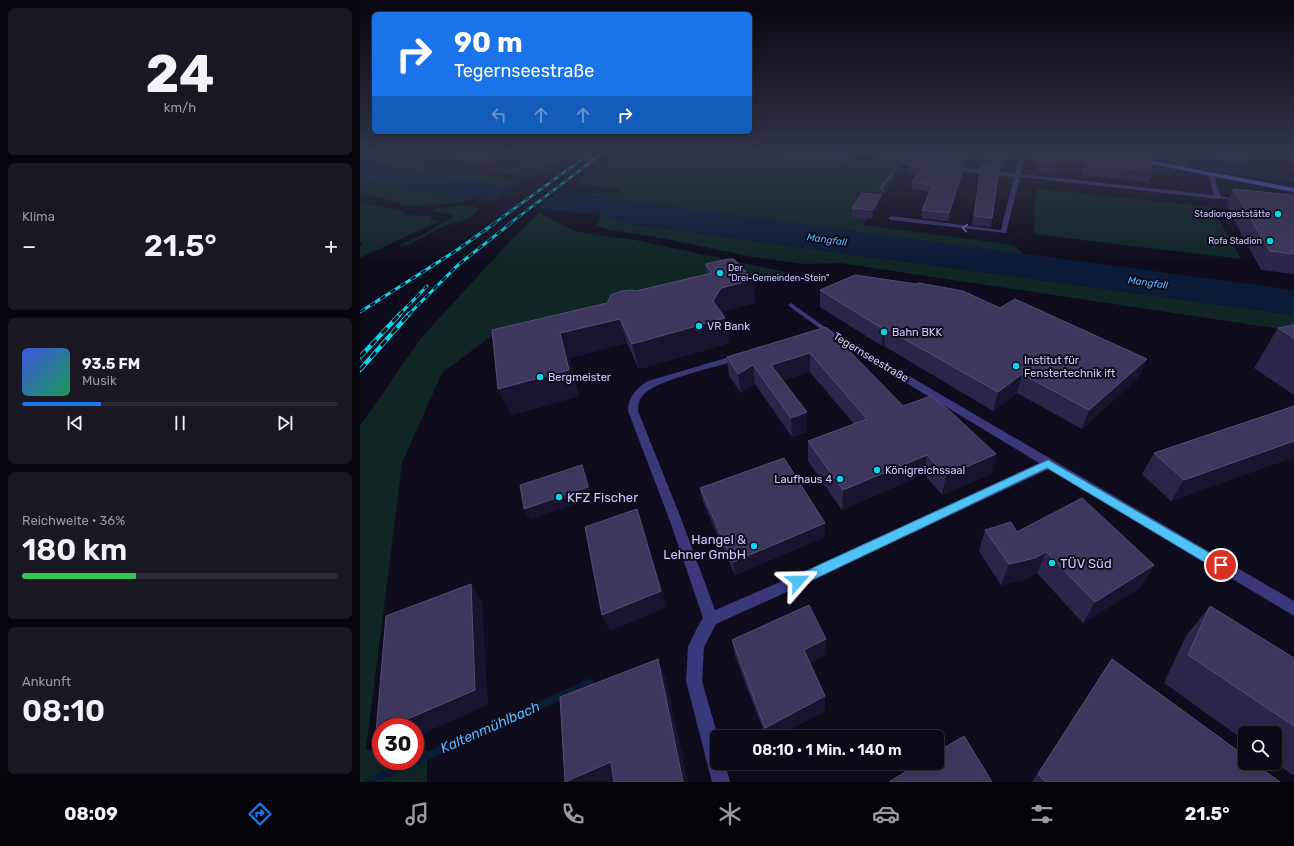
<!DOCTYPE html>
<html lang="de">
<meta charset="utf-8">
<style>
:root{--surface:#0a0915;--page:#181722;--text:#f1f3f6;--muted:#999aa0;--line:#2a2a34;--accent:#1a73e8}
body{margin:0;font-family:Rubik,sans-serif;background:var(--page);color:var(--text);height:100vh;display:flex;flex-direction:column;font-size:15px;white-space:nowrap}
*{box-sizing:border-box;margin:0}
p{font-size:13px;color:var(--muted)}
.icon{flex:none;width:22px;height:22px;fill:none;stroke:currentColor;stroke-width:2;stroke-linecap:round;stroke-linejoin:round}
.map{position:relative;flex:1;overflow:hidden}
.details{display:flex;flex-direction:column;gap:8px;padding:8px;background:#06050c;width:360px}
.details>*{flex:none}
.guide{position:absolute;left:12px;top:12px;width:380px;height:122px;border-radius:6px;box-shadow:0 4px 16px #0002,0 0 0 1px var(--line);background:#1a73e8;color:#fff;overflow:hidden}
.controls{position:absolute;left:878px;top:726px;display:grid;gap:8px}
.controls a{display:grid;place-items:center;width:44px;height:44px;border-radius:6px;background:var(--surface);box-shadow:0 4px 16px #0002,0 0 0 1px var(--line);font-size:20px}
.speed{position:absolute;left:12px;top:718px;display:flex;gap:8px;font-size:20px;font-weight:700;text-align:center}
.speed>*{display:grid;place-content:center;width:52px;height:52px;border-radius:50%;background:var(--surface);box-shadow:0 4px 16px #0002,0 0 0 1px var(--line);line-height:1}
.speed .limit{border:6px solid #d22;background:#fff;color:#111}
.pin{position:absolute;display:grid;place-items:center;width:34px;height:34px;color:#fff;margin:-17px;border:2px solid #fff;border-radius:50%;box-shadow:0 1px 4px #0007}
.me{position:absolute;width:44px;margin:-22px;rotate:65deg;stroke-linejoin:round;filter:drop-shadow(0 0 3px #0008)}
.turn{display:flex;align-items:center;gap:14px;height:84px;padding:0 16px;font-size:18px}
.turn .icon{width:52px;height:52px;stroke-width:2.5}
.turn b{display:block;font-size:28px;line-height:34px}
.lanes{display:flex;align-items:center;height:38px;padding:0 16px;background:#0003;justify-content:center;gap:20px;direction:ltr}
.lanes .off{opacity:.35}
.big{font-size:30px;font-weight:600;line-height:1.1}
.details .card{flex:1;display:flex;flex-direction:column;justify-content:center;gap:6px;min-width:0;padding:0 14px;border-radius:6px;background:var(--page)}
.details .dial{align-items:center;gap:0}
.dial b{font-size:52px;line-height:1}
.song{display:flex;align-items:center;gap:12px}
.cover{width:48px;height:48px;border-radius:6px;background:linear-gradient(135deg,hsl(230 70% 55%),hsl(150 70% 35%))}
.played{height:4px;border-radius:2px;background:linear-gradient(90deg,var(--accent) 25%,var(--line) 25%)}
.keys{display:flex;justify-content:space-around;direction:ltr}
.heat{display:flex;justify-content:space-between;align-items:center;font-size:22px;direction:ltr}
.charge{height:6px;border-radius:3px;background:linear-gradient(90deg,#34c759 36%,var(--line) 0)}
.trip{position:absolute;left:350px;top:730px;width:234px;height:40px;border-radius:6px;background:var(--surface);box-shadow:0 4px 16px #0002,0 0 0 1px var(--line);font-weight:600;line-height:40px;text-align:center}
.menu{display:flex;height:64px;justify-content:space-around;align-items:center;background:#040408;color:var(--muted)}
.menu .icon{width:28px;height:28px}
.menu .selected{color:var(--accent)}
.menu b{font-size:18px;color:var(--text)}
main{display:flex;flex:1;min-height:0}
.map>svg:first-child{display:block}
</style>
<main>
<section class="details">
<div class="card dial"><b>24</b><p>km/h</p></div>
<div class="card"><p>Klima</p>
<div class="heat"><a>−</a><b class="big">21.5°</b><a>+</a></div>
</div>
<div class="card">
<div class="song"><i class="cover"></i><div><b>93.5 FM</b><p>Musik</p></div></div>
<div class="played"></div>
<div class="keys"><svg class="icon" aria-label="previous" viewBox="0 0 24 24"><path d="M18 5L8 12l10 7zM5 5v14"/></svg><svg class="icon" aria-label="pause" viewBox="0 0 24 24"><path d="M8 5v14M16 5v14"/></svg><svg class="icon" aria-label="next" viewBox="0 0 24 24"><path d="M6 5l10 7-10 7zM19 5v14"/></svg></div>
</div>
<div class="card"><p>Reichweite · 36%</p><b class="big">180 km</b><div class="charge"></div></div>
<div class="card"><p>Ankunft</p><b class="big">08:10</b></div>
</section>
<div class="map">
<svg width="934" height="782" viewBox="0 0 934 782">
<rect width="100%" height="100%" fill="#0e0c1c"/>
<!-- green -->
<path fill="#0f2625" d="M0,152H33L52,160L160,182L148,187L37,169L10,162L1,158Z
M176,152H209L173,178L143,173Z
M260,152H435L543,164L503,225L654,245L664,255L219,194L229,193L264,194L259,189L217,184Z
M0,181L34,188L112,198L99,203L47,206L0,191Z
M676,189L852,207L881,259L674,234Z
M0,202C15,207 29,207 44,212V215L72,216L70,220L79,221L0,258V246L3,244L0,241Z
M92,206H112L119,209L115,214L102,221L84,226L49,245L41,246L40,245L66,233L94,216C86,211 79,214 72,210Z
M180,213L217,232L275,240L430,273L131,336L82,373L42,463L6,750H21V761H55V750H67V782H0V426L61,338L151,240Z
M241,216L271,224L934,315V331L480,263L444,264L393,257L307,239L250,230L236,226Z"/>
<!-- water -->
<path fill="#0a1b37" d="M0,158C23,168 49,171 74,175C122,184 170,189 219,194L934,290V315L271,224L241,216L71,193L0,181Z"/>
<!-- pier -->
<path fill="#0e0c1c" d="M157,186L201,190L177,209L132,203Z"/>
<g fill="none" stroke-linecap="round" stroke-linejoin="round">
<!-- stream -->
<path stroke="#0a1b37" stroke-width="8" d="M9,782L230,683"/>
<!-- canal -->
<path fill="#0a1b37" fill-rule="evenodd" d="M770,152H789L845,164L934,177V183L845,170L774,155Z"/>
<!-- lane -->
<path fill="#3a387a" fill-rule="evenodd" d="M492,152L542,158L546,152H549L523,188L525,191L523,192L519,188L540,160L477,152Z
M805,152H813L829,157L824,167L819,170L817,169L821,165L825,158Z
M857,196L877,199L879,200L877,201L858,198H857Z
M431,303L469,330L470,331L469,332H465L429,306L428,305Z"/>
<!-- street -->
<path fill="#3a387a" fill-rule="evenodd" d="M107,152H114L100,160L95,159Z
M660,152H665L661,174L854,195L848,175L851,173L854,175L861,197L858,199L660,177L646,233L531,220L528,218L531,216L641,230L654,177L590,170L587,168L590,166L655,173Z
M541,160L563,163L566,165L563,167L539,163V161Z
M467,328L934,601V616L689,469L442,585L356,624L344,647L342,681L358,737L357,763H365L370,782H352L326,681L328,647L338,626L343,618L310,521L268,411C268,397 276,388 288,381L380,354L385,357L383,359C362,365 297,380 284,394C279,399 278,404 278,411L322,521L355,610L432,577L679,463L467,335H460L459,333Z"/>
<!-- secondary -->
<path fill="#6563fa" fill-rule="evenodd" d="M777,158L934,188V192L775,161L774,160Z"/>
<defs>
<path id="rail-far2" d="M133,224L232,152
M149,224L244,152"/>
<path id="rail-far1" d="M0,312L97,250L135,223
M39,315L67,286
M48,315L98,265L151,223"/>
<path id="rail" d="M0,357L40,314
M0,370L49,314"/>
</defs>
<!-- rail-far2 casing -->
<use href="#rail-far2" stroke="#08d7ea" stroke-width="2.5"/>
<!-- rail-far1 casing -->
<use href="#rail-far1" stroke="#08d7ea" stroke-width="3"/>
<!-- rail casing -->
<use href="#rail" stroke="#08d7ea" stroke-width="4.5"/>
<!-- rail-far2 -->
<use href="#rail-far2" stroke="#0e0c1c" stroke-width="1.5" stroke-dasharray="5" stroke-linecap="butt"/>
<!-- rail-far1 -->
<use href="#rail-far1" stroke="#0e0c1c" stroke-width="2" stroke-dasharray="6" stroke-linecap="butt"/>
<!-- rail -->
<use href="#rail" stroke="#0e0c1c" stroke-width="3" stroke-dasharray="8" stroke-linecap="butt"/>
</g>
<!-- wall -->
<path fill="#2b254a" d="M103,152H152L131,164L106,160Z
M398,152H495V156L490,162Z
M509,152H544L541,156Z
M547,152H608L605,166H604L603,172L588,221L562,218V210L570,192L551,189L552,182L558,174L548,173L549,166L583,163L546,158Z
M623,152H648L644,168L639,167L632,218L631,227L612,225Z
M676,152H747V153L792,171L788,182L723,175L722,165L696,163L694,173L678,171L677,161L674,160Z
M838,152H885L887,155L882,165L857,160L853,155Z
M921,152H934V161H933L928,153Z
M873,189L934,195V274L901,270L866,205Z
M521,204L512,219L492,217V208Z
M345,264L393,280L395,303L364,311L363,314L369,343L279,369L267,343L209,358L219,396L151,415L138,389L247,303L276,291L347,274Z
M460,290L640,308L787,359L779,377L722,429L657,393L633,411L524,346H522L460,307Z
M933,321H934V395L894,368L918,328L930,326Z
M466,327L543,406L631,474L582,495L564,474L482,510L448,461V441L494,424L450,372L422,381L447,412V432L432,437L395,384L381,393L369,376L367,357Z
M934,406V457L811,501L782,474L794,453Z
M340,488L465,523V537L375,575L343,502Z
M625,530L794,565L781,587L723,623L677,573L666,579L641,585L619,551Z
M850,606L934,658V774L932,775L915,762V733H885V741L804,683L826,636Z
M372,640L466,654L450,663L465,711L416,737H406L375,656Z
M752,659L920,782H672L739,678Z"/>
<!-- shaded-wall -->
<path fill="#18142f" d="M128,152H152L131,164L127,153Z
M490,152H495V156L490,162Z
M607,152H608L605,166L606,155Z
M647,152H648L644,168L646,157Z
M604,165L603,172L588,221L589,213Z
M521,195V204L512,219L513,210Z
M393,280L395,303L364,311L360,320L365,318L369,343L279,369L272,344L353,301L361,288Z
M260,319L267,343L209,358L219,396L151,415L138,389L200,333Z
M525,328L524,346H522L523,329Z
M450,353V372L412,384L411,365Z
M787,359L779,377L722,429L729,410Z
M393,365L395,384L381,393L378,374Z
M662,374L657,393L633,411L638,392Z
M447,412V432L432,437L431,418Z
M934,441V457L811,501L824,480Z
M636,454L631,474L582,495L586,476Z
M567,455L564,474L482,510L483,490Z
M222,465L227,476L232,498L170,520L164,509Z
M277,509L283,526L307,607L250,631L242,615Z
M465,523V537L375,575L373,562Z
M686,552L677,573L666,579L641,585L649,564Z
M794,565L781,587L723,623L735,602Z
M111,584L122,601L128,705L55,737V727H29Z
M466,639V654L445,665L444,650Z
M298,659L306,679L328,782H323Z
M465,696V711L416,737H407L405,728Z
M21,730V736L16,733Z
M251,762L256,782H206Z"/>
<!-- building -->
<path fill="#3d375d" stroke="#544e76" d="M584,152H607L606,155Z
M623,152H647L646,157H640V159L623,157Z
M680,152H695L697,162L680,161Z
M702,152H747V153L788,157L792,171L726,164L725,155Z
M877,152H885L887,155Z
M552,160L604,165L589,213L562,210L573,185L552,182L562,167L549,166Z
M621,166L639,168L632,218L614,216Z
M873,189L934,195V254L910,251Z
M502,193L521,195L513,210L492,208Z
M369,259H374L393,280L361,288L353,301L365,318L272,344L260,319L200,333L209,370L138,389L132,330L247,303L251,295L261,291L272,290L276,291L352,273L345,264Z
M495,275L556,284L559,283L603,291L640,308L655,299L787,359L729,410L662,374L638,392L525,328L523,329L460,290Z
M934,325V338L918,328Z
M466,327L543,406L571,396L591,412L636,454L586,476L567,455L483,490L448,441L507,419L450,353L411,365L447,412L431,418L393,365L378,374L367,357Z
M934,406V441L824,480L794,453Z
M424,458L465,523L373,562L340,488Z
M222,465L228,487L164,509L160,485Z
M722,498L794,565L735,602L686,552L675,558L649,564L625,530L651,522L657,532Z
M277,509L301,591L242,615L225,527Z
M111,584L115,690L29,727H21V730L16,733L26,616Z
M449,605L466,639L444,650L465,696L405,728L372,640Z
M850,606L934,658V726L828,655Z
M298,659L323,782H254L251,762L205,782L200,697Z
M752,659L885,756V763H894L920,782H686L678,774Z
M604,736L632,782H529L560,763H577V752Z"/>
<!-- one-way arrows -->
<defs><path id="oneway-chevron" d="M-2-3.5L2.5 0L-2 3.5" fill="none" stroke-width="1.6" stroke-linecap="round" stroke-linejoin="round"/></defs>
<use stroke="#7d79b5" href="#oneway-chevron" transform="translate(605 228) rotate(-173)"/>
<!-- sky -->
<linearGradient id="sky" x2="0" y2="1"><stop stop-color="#08070f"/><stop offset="0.58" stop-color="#30344b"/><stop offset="1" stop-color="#30344b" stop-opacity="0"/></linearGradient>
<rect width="934" height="262" fill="url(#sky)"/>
<!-- route -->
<path fill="#4fc3f7" stroke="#337fa1" d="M688,460L865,562L867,565L865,569L861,571L856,569L687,468L442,585L438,587L433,585L431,581L433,577Z"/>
<!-- markers -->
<g fill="#08d7ea" stroke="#0e0c1c" stroke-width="1.5">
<circle cx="918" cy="214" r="4"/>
<circle cx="910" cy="241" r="4"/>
<circle cx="360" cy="273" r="4"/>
<circle cx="339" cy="326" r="4"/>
<circle cx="524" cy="332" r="4"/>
<circle cx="656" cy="366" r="4"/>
<circle cx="180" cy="377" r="4"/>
<circle cx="517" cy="470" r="4"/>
<circle cx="480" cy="479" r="4"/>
<circle cx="199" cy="497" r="4"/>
<circle cx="394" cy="546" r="4"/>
<circle cx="692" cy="563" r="4"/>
</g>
<g text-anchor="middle" stroke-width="4" stroke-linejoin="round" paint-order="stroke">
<!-- far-poi labels -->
<g font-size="9" fill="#cec9fd" stroke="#0e0c1c" text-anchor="end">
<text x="910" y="217">Stadiongaststätte</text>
<text x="902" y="244">Rofa Stadion</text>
<text x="368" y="271" text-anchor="start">Der<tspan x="368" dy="10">"Drei-Gemeinden-Stein"</tspan></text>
</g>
<!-- far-water labels -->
<g font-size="10" font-style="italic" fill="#5bb3f9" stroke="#0e0c1c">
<text transform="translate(467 239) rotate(8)" y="4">Mangfall</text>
<text transform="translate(788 282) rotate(8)" y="4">Mangfall</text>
</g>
<!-- poi labels -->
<g font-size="11" fill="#cec9fd" stroke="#0e0c1c" text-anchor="start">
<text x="347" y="330">VR Bank</text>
<text x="532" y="336">Bahn BKK</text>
<text x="664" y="364">Institut für<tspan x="664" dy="13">Fenstertechnik ift</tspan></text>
<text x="188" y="381">Bergmeister</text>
<text x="525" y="474">Königreichssaal</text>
<text x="472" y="483" text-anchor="end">Laufhaus 4</text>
</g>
<!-- street labels -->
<g font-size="11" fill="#cec9fd" stroke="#0e0c1c">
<text transform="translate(511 357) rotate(31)" y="4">Tegernseestraße</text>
</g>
<!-- near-poi labels -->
<g font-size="13" fill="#cec9fd" stroke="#0e0c1c" text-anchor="start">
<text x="207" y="502">KFZ Fischer</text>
<text x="386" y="544" text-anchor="end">Hangel &amp;<tspan x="386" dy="15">Lehner GmbH</tspan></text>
<text x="700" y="568">TÜV Süd</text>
</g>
<!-- near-water labels -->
<g font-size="14" font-style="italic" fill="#5bb3f9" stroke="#0e0c1c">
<text transform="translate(130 727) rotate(-24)" y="5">Kaltenmühlbach</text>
</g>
</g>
</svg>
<div class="controls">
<a><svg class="icon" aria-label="search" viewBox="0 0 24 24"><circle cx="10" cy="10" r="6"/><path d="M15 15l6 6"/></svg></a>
</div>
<div class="speed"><div class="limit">30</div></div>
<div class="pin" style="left:861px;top:565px;background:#d93025"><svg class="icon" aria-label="arrive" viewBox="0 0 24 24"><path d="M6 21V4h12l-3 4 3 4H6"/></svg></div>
<svg class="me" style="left:438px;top:581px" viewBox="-20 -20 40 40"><path d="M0-17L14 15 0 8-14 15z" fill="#4fc3f7" stroke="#fff" stroke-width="4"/></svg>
<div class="trip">08:10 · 1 Min. · 140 m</div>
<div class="guide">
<div class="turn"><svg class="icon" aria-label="right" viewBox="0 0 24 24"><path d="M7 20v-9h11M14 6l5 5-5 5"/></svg><div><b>90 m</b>Tegernseestraße</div></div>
<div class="lanes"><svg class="icon off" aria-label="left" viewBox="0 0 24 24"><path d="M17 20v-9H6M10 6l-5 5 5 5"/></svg><svg class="icon off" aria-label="ahead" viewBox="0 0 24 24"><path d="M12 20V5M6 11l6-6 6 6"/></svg><svg class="icon off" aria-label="ahead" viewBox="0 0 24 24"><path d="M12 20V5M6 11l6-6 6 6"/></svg><svg class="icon" aria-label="right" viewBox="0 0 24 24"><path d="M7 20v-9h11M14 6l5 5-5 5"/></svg></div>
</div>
</div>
</main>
<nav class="menu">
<b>08:09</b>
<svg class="icon selected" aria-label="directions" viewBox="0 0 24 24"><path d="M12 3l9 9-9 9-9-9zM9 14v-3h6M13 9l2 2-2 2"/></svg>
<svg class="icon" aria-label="music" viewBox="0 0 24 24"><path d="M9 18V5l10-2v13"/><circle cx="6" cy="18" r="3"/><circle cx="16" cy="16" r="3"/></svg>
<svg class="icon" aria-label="phone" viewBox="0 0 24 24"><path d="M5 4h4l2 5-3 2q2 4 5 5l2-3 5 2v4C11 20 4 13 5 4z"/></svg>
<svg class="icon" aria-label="climate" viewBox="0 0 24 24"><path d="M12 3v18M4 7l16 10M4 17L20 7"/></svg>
<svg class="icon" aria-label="car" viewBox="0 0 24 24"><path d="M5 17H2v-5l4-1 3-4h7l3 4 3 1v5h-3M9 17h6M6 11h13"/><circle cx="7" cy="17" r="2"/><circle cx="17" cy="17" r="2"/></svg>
<svg class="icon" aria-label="filters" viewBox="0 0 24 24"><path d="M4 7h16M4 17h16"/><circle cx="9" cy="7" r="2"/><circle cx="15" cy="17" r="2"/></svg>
<b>21.5°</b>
</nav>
